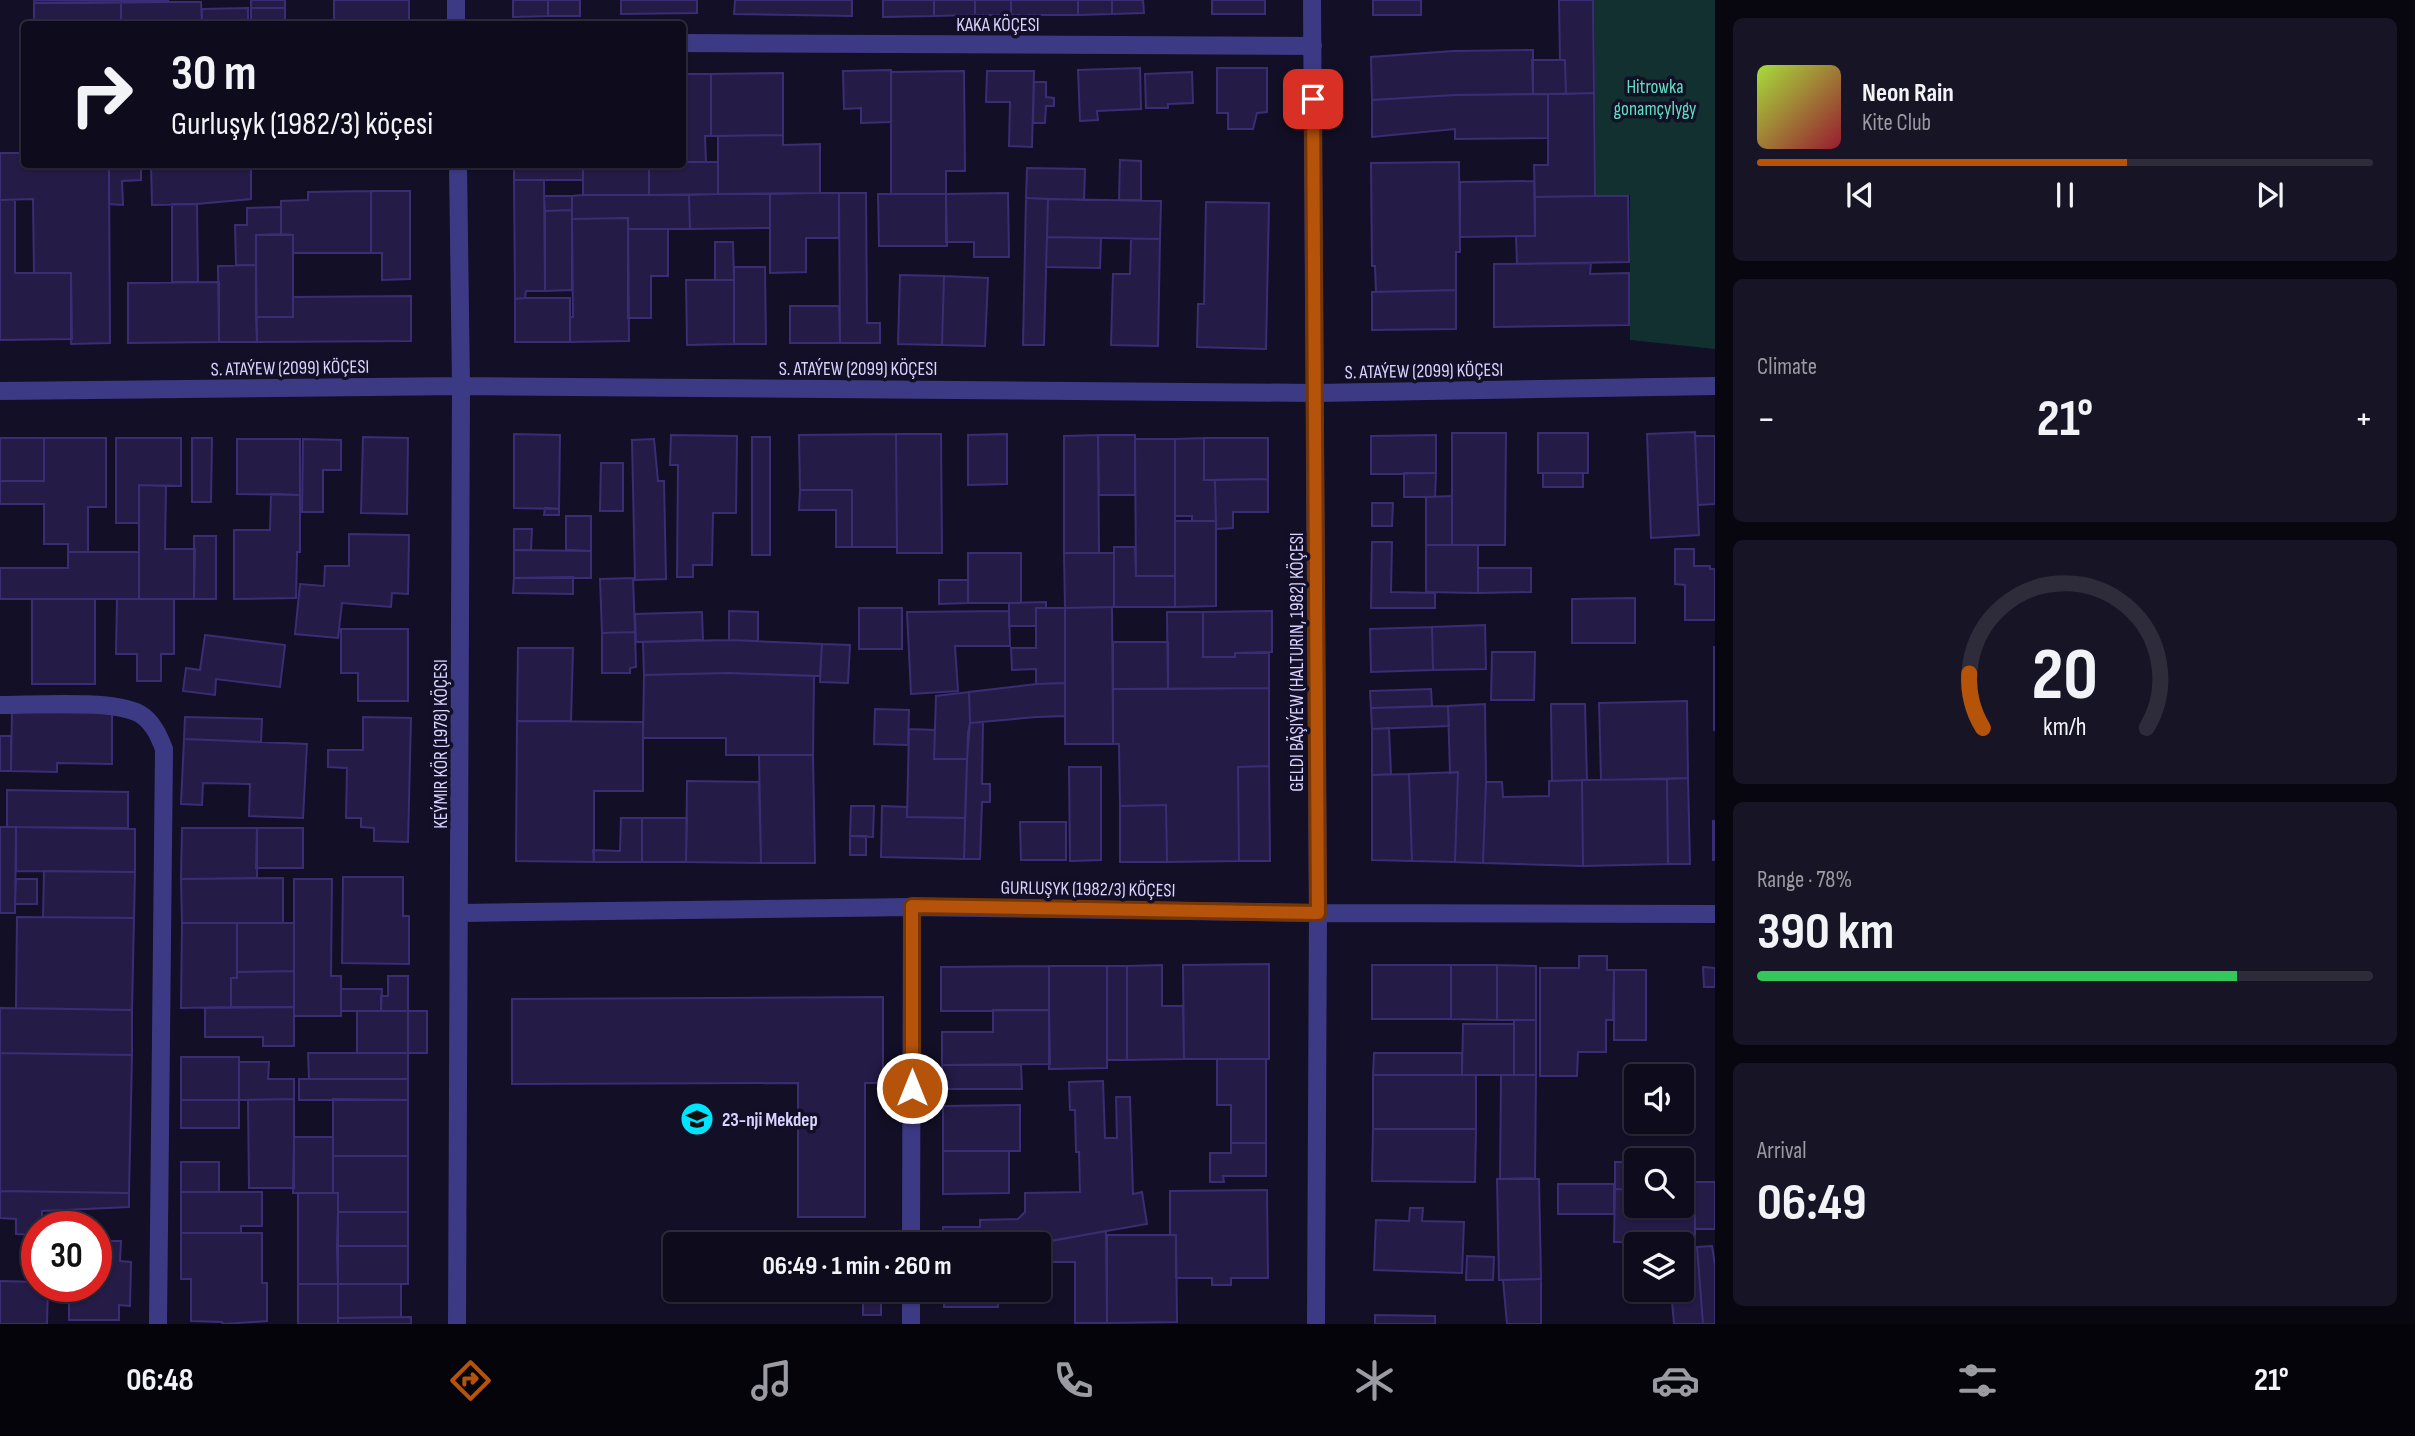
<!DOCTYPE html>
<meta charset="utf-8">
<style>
:root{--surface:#0e0b1c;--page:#171425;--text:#f1f3f6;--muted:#9b9ba3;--line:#2e2b3b;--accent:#b45309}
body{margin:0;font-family:"Sofia Sans Condensed",sans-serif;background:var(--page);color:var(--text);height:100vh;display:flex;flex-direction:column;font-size:26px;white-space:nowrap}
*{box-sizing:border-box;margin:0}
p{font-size:23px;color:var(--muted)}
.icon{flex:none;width:38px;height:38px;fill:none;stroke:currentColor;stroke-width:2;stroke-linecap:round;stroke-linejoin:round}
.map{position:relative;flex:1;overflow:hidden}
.side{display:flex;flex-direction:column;gap:18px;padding:18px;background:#08060f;width:700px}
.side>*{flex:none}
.hud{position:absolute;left:21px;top:21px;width:665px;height:147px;border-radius:7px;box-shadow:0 2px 5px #0004,0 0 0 2px var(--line);background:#0e0b1c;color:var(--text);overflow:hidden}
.tools{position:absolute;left:1624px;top:1064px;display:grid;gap:14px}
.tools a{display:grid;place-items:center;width:70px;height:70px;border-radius:7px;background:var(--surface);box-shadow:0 2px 5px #0004,0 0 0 2px var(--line);font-size:35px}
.speed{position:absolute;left:21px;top:1211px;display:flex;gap:14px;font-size:35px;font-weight:700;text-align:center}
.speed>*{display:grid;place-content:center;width:91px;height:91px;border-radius:50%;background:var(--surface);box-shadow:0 2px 5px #0004,0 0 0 2px var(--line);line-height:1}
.speed .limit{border:10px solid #d22;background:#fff;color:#111}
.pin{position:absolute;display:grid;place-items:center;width:60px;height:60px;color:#fff;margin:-30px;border-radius:14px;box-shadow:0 4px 10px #0006}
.me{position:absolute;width:77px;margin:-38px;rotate:0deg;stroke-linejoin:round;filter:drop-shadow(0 0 5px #0008)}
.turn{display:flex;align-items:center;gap:24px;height:147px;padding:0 35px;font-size:32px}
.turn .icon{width:91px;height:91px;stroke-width:2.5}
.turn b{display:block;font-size:49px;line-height:60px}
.big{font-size:52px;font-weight:700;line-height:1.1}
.side .card{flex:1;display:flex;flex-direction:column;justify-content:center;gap:10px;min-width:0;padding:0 24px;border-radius:10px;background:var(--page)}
.side .dial{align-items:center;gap:0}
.dial svg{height:182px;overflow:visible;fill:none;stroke:var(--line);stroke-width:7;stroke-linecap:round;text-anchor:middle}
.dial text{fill:var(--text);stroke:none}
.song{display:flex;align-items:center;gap:21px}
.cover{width:84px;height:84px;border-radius:10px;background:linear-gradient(135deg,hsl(80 70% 55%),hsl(350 70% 35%))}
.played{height:7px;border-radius:4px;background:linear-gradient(90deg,var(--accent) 60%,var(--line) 60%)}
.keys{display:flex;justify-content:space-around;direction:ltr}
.heat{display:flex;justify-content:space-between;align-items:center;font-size:38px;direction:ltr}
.charge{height:10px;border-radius:5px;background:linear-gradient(90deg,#34c759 78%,var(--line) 0)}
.trip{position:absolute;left:663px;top:1232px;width:388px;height:70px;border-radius:7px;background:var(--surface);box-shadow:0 2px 5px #0004,0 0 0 2px var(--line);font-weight:700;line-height:70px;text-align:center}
.menu{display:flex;height:112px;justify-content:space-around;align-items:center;background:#06040b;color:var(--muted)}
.menu .icon{width:49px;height:49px}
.menu .selected{color:var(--accent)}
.menu b{font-size:32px;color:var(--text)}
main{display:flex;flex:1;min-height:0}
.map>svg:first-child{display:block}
</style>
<main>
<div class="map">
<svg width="1715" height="1324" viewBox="0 0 1715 1324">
<rect width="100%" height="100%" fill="#130f26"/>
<!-- green -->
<path fill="#12302f" d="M1594,0H1715V349L1630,340V195H1596Z"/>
<!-- building -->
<path fill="#241b47" stroke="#3b2d73" stroke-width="2" d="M34,0H90V3H34Z
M90,0H168V2L90,3Z
M251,0H285V8H251Z
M334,0H409V24H334Z
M513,0H548V16L513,17Z
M548,0H580V16H548Z
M621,0H697V13L621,14Z
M735,0H852V16L734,14Z
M883,0H934V16L883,17Z
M934,0H975V15L934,16Z
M975,0H1011V15H975Z
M1011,0H1078V15H1011Z
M1078,0H1112V14L1078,15Z
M1112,0H1143L1144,13L1112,14Z
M1212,0H1265V14H1212Z
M1373,0H1421V15H1373Z
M1559,0H1593L1594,93L1566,94L1565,60H1560Z
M121,2H201L202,24H121Z
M121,2V24H34V3Z
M248,8V24H202V9Z
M251,8H285V24H251Z
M1533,50V94L1455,95L1372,100L1371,57L1453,51Z
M1532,60H1565L1566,94H1533Z
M1140,68L1141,109L1097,111L1098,120L1080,121L1078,70Z
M1217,68H1267V112L1257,113L1253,129H1228V113H1217Z
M891,70V122L861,123V108L844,109L843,71Z
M964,71L965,171H946V194H891V72Z
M987,71H1034L1032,147L1009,146L1010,102H986Z
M1192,72L1193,103L1168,104V108H1146L1145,74Z
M783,73V135L711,136V74Z
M682,74H711V136H705L706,162H682Z
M1034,82H1046V97L1054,98V106H1046L1045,123H1033Z
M1594,93L1595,196L1535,197L1534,165H1548V94Z
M1548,94V138L1455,139V129L1372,137V100L1455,95Z
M783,135V145L820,144V193L718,194V136Z
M0,153H24V164H109L110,343L71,344V273H34L33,199L0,200Z
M1120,160L1141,161V200H1119Z
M682,162H718V194L649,195V164H682Z
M1459,162L1460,252H1456V290L1376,292L1375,266H1372L1371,163Z
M109,164H141V180L122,181L123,205L109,204Z
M151,164H251V199L197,204L152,205Z
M514,164H583V180H514Z
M583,164H649V195H583Z
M1027,168L1085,169L1084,200L1026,198Z
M514,180H544L545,291H526L525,298L515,299Z
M1534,181L1535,236L1460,237V182Z
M371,191H410V279L382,280V253H371Z
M371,191V253H293V235L281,234V201L308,200V192Z
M820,193H839V238H806V272L770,273V194Z
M839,193H866L867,323H880V343H840Z
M1008,193L1009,257H974V242H946V194Z
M718,194H770V228L690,229L689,195Z
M878,194H946L947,246H879Z
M583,195H689L690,229H628V218L572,219V196Z
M544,196H572V210L545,211Z
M1595,196H1628L1629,262L1517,264L1516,236H1535V197Z
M1026,198L1048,199L1044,345H1023Z
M1048,199L1161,201L1160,239L1047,237Z
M0,200H15V273H71L72,339L0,340Z
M1206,202L1269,203L1266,349L1197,347L1198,304H1204Z
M172,204H197L198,282H172Z
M281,207V234L256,235V265H236L235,225H247V208Z
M572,210V290L545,291V211Z
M628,218L629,341L570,342V317H573L572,219Z
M628,229H668V276H651V318H628Z
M256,235H293V317H256Z
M1047,237L1101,238L1100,268L1046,267Z
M1131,239H1160L1158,346L1111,345L1113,274H1130Z
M715,242H733L734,280H715Z
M1591,263L1590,274L1629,273V325L1494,327V264Z
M256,265L257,342H219L218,266Z
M734,267H765L766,344H734Z
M900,275L944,276L942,345L898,344Z
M944,276L988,278L985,346L942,345Z
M686,280H734V344L687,345Z
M219,282V342L128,343V283Z
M1456,290V329L1372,330V292Z
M411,296V341L257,342L256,317H293V297Z
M525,298H570V342H515V299Z
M790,306H839L840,343H790Z
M1695,432L1699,535L1651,538L1647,434Z
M1452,433H1506L1505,545H1452Z
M1538,433H1588V473H1538Z
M514,434L560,435L559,509L514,508Z
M896,434H941L942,553H897Z
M896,434L897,547H852V490H800L799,435Z
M1007,434V484L968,485V435Z
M671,435L737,436L736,513H713L712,565H693V577H677L678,465H670Z
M1098,435H1135V495H1099Z
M1098,435L1099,553H1064V436Z
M1436,435V473L1371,474V436Z
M1695,436H1715V504L1698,505Z
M363,437L408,438L407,514L361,513Z
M752,437H770V555H752Z
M0,438H44V481H0Z
M44,438H106V507H88V552H68V544H44V504H0V481H44Z
M116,438H181V486L139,485V523H116Z
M192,438H212L211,502H192Z
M1204,438H1268V479L1204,480Z
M1204,438V480H1215L1216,521H1192V516H1175V439Z
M237,439H300V495L237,494Z
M303,439L341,440V470H323V512H302Z
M654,439L658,481H664L666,579L635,580L632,440Z
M1135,439H1175V576H1136Z
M601,463H623V511H600Z
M1404,473H1436L1435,497H1404Z
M1543,473H1583V487H1543Z
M1268,479V512H1233V528L1216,529L1215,480Z
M139,485L166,486L165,549H195L194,599H139Z
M800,490H852V547H836V510H799Z
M271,494L300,495V552H297L296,598L234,599V530H270Z
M1452,496V545H1426V497Z
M1372,503H1393L1392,526H1372Z
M545,508L559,509V515H544Z
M566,516H591V551L566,550Z
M1175,521H1216V606L1175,607Z
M514,529H532L531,550H514Z
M349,534L409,535L408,594L392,593L391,607L342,603L338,638L295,634L300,584L324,586L325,566H349Z
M194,536H216V599H194Z
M1372,542H1392L1391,592L1435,593V608H1371Z
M1426,545H1478V593L1426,592Z
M1114,547H1135L1136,576H1175V607H1114Z
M1675,549H1694V566H1710V569H1715V620H1685V585L1675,584Z
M514,550L591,551V578H514Z
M68,552H139V599H0V568H68Z
M968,553H1021V603H968Z
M1064,553H1114V607L1065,608Z
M1478,568H1531V592L1478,593Z
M573,577V594L513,593L514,578Z
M633,578L635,632L602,633L600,579Z
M939,580H968V603L939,604Z
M1635,598V643H1572V599Z
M32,599H95V684H32Z
M117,599H174V654H161V681H137V654H116Z
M1046,602V608H1036V626H1009V603Z
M1112,607L1113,744H1065V608Z
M859,608H902V649H859Z
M1036,608H1065V683L1036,684V669L1012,670L1011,648H1036Z
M729,611L758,612V641L729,640Z
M1009,611L1010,646H955L958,691L911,694L907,612Z
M1272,611V652L1235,653V657H1203V612Z
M702,612L703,640L636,642L635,614Z
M1167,612H1203V657H1235V653H1269V688L1168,689Z
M1485,625L1486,669L1433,670L1432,627Z
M1432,627L1433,670L1371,672L1370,629Z
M341,629H408V701H358V673H341Z
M635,632L636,667L630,668V673H602V633Z
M205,635L285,645L280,687L216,679L215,695L183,691L186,668L200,670Z
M729,640L822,644L820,676L729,673L644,675L643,642Z
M1113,642H1168V689H1113Z
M822,644L850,645L848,683L820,682Z
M1714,647H1715V730H1714Z
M518,648H573L571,721H517Z
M1492,652H1535L1534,700H1491Z
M729,673L814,676L813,755H726V738H643L644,675Z
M1065,683V716L1036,717L970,723L969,692L1036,684Z
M1269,688V766L1238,767L1239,861L1167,862L1166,805L1120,806L1119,744H1113V689Z
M1431,689L1432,706L1371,708L1370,691Z
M969,692L970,723L967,759H934L936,696Z
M1687,701L1688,778L1601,780L1599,703Z
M1485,704L1486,782L1483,863L1455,862L1458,772L1450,773L1448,706Z
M1551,704H1585L1587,780L1552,781Z
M1448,706L1449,726L1372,729L1371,708Z
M875,709L909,710L908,745L874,744Z
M12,712L112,713V764L57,763V772L11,771Z
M185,717L262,719L261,742L184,739Z
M363,717L411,718L408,842L374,841V828L361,827V818H346L347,768L328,767V750H363Z
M517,721L643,722V791H594V862L516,861Z
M983,722L982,784H990V802H982L980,859H964L968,733L970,723Z
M1389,728L1391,774L1372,775V729Z
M909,729L935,730L934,759H967L965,818L907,817Z
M0,736H11V771H0Z
M184,739L307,744L303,818L249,816L250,784L203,783L202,805L181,804Z
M759,755H813L815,863H761Z
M1269,766L1270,861H1239L1238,767Z
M1069,767H1101V860L1070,861Z
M1458,772L1455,862L1412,861L1409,774Z
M1409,774L1412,861L1372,860V775Z
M1688,778L1690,864H1668L1667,779Z
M1667,779L1668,864L1583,866L1582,780Z
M1582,780L1583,866L1483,863L1486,782H1502L1503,797L1549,796V781Z
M687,781L759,782L761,863L686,862Z
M7,790L128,792V828L7,827Z
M1166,805L1167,862H1120V806Z
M851,806H874L873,837L850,836Z
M882,806L907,807V817L965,818L964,859L881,857Z
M621,818H642V862H594L593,850L620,851Z
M642,818H687L686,862H642Z
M1713,821H1715V860H1713Z
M1020,822H1066V860H1021Z
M0,827H16L15,913H0Z
M16,827L135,829V872L16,871Z
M182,828H257V878L181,879Z
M257,828H303V868H256Z
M850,836H866V855H850Z
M44,871L135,872L134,918L43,917Z
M343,877H403V916H409V964L342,963Z
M283,878V923H182L181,879Z
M16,879H37V904H15Z
M294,879H332L331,976H341V1016H294Z
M17,917L134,918L132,1010L16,1008Z
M182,923H237V978H231V1007L181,1008Z
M237,923H294V971L237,972Z
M1579,956H1607V970H1614L1613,1020H1606V1052H1578L1577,1076H1540V968H1579Z
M1269,964V1059H1184L1183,965Z
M1162,965V1006H1183L1184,1059L1127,1060V966Z
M1372,965H1451V1019H1372Z
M1451,965H1497V1020L1451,1019Z
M1497,965L1536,966V1020H1497Z
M1049,966V1010L941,1011V967Z
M1049,966H1107V1068L1049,1069Z
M1107,966H1127V1060H1107Z
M1703,967L1715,968V987H1704Z
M1614,970H1646V1040H1614Z
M294,971V1007H231V978H237V972Z
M388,976H408V1011H381V996H388Z
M341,989H382L381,1011H341Z
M883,997V1083H865V1217H798V1083L512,1084V999Z
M294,1007V1046H263V1037H205V1008Z
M0,1008L132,1010V1055L0,1053Z
M993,1010H1049L1050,1064L942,1065V1032H993Z
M357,1011H408V1053H357Z
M408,1011H427V1053H408Z
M1514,1020H1536V1075H1514Z
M1463,1024H1514V1075H1462Z
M0,1053L132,1055L129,1193L0,1191Z
M308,1053H408V1079H309Z
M1374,1053H1462V1075H1373Z
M181,1057H239V1100H181Z
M1217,1059H1266V1143H1231V1105H1217Z
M239,1062H269L268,1079H294V1099L239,1100Z
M942,1065H1021L1022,1089H942Z
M1373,1075H1476V1129H1373Z
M1501,1075H1536L1535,1178L1500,1179Z
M299,1079H408V1100H299Z
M1103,1081L1105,1138H1117L1116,1097H1130L1133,1194L1142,1192L1147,1224L1038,1243L944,1244L943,1227H980V1220L1018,1219L1025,1212V1193L1080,1192L1079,1152H1076L1075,1110H1070L1069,1082Z
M294,1099V1188H249L248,1100Z
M333,1099L408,1100V1156H333Z
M181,1100H239V1128H181Z
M1020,1105V1151H943V1106Z
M1373,1129H1476L1475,1182L1372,1181Z
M294,1137H333V1193H293Z
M1231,1143H1266V1176H1223L1224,1182H1210V1153H1231Z
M943,1151H1009V1193L943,1194Z
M333,1156H408V1212H338V1193H333Z
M181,1162H219V1192H181Z
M1615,1162H1636V1190L1615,1189Z
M1682,1162H1695V1190H1682Z
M1497,1179H1539L1541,1279L1499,1280Z
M1695,1182H1715V1229H1695Z
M1558,1184H1614V1214H1558Z
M1615,1189L1636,1190V1206H1682V1190H1695V1242H1614Z
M1267,1190L1268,1278H1231V1285H1212V1278H1176V1235H1170V1191Z
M0,1191L129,1193V1207L42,1211V1227H37V1235L16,1234V1219L0,1218Z
M181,1192H262V1226H241V1233H181Z
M298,1193H338V1284H298Z
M1410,1208H1423L1422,1221L1464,1222L1462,1273L1374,1270L1376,1220L1409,1221Z
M338,1212H408V1246H337Z
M1106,1231L1107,1323H1075V1262H1046V1242Z
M181,1233H262V1283H267V1321L223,1324L222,1322L191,1321V1279H181Z
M1107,1235H1176L1177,1322L1107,1323Z
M96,1241H121L120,1261L131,1262L130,1306L119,1305V1320H69V1286H96Z
M337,1246H408V1284H338Z
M1712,1246L1715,1265V1324H1703L1697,1247Z
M1697,1247L1703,1324H1674L1671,1290H1682V1248Z
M1467,1256L1494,1257L1493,1280H1466Z
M1541,1279V1324H1507L1503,1280Z
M0,1281L37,1282V1286H48L47,1324H0Z
M298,1284H338V1324H298Z
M338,1284H401V1317L338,1318Z
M944,1290H998V1307H944Z
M863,1297H881V1315H863Z
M1375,1315L1435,1316V1324H1375Z
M411,1317V1324H338V1318Z"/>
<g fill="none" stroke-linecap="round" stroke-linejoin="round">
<!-- minor -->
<path stroke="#3d3a85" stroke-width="18" d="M456,0V24
M1312,0L1318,913L1316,1324
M682,43L1313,46
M0,391L461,386L1316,393L1715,386
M0,705C35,705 112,699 140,714C153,722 159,736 164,749L158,1324
M460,913L912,907L1318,913L1715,914
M911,1244L912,907
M457,1324L461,386L458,164
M911,1324V1290"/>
</g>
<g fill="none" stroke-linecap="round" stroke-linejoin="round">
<defs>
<path id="route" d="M912,1088V906L1318,913L1313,99"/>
</defs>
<!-- route casing -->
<use href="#route" stroke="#753606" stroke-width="18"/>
<!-- route -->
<use href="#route" stroke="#b45309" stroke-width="12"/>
</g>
<!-- icons -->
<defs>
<symbol id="school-disc" viewBox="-11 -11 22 22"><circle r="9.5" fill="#00e5ff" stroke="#130f26"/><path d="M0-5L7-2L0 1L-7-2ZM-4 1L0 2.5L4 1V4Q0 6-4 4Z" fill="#111"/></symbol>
</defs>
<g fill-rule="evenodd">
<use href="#school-disc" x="678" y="1100" width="38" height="38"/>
</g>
<g text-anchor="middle" stroke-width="7" stroke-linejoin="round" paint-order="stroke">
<!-- street labels -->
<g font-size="19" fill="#d9d4ff" stroke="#130f26">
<text x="998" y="31">KAKA KÖÇESI</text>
<text transform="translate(290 367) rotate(-1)" y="7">S. ATAÝEW (2099) KÖÇESI</text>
<text x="858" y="375">S. ATAÝEW (2099) KÖÇESI</text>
<text transform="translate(1424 370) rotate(-1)" y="7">S. ATAÝEW (2099) KÖÇESI</text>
<text transform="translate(1296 662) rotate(-90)" y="7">GELDI BÄŞIÝEW (HALTURIN, 1982) KÖÇESI</text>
<text transform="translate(440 744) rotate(-90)" y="7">KEÝMIR KÖR (1978) KÖÇESI</text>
<text transform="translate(1088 888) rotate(1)" y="7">GURLUŞYK (1982/3) KÖÇESI</text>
</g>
<!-- park labels -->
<g font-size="19" fill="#5fe0c0" stroke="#130f26">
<text x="1655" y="93">Hitrowka<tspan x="1655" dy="22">gonamçylygy</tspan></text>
</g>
<!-- poi labels -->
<g font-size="19" font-weight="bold" fill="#d9d4ff" stroke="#130f26" text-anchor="start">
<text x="722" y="1126">23-nji Mekdep</text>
</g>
</g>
</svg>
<div class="tools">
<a><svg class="icon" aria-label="sound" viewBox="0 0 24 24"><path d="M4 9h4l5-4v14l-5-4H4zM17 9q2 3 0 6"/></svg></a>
<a><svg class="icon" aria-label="search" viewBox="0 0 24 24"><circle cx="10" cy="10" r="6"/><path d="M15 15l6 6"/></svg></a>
<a><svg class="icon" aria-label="layers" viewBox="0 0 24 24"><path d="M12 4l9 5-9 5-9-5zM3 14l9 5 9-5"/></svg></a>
</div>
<div class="speed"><div class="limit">30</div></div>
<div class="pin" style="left:1313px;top:99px;background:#d93025"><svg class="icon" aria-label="arrive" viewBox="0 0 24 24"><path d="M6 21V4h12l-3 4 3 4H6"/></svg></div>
<svg class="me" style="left:912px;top:1088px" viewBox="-20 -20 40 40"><circle r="17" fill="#b45309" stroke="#fff" stroke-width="3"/><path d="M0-11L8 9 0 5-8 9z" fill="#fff"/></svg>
<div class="trip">06:49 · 1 min · 260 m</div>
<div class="hud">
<div class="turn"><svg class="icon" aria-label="right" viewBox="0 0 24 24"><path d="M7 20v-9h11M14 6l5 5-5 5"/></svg><div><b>30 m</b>Gurluşyk (1982/3) köçesi</div></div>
</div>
</div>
<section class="side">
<div class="card">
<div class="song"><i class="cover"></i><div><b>Neon Rain</b><p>Kite Club</p></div></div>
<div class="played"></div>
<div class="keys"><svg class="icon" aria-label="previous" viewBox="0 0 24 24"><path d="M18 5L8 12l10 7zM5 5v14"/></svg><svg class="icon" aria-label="pause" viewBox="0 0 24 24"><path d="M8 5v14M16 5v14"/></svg><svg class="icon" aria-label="next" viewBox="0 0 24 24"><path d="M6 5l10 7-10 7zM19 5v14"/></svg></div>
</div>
<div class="card"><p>Climate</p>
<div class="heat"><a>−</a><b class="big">21°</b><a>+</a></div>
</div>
<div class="card dial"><svg viewBox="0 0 100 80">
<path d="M14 69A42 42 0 1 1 86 69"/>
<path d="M14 69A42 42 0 0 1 8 45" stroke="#b45309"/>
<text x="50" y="56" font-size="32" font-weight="700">20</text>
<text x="50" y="72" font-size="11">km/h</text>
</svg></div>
<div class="card"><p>Range · 78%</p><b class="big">390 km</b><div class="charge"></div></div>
<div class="card"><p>Arrival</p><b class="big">06:49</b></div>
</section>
</main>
<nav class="menu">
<b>06:48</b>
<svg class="icon selected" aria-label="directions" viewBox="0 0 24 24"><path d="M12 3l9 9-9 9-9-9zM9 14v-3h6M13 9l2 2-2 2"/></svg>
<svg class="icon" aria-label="music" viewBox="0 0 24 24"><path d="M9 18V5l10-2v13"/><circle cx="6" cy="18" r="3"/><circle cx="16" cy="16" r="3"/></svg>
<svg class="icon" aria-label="phone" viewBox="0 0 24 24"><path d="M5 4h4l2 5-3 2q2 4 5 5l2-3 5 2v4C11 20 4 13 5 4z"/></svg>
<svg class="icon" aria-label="climate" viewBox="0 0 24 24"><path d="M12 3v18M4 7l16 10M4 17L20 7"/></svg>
<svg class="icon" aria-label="car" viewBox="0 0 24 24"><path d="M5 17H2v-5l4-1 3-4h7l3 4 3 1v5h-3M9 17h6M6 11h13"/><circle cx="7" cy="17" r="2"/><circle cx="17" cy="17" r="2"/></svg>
<svg class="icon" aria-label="filters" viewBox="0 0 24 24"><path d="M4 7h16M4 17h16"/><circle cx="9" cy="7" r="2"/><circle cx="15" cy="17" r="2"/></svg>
<b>21°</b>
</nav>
